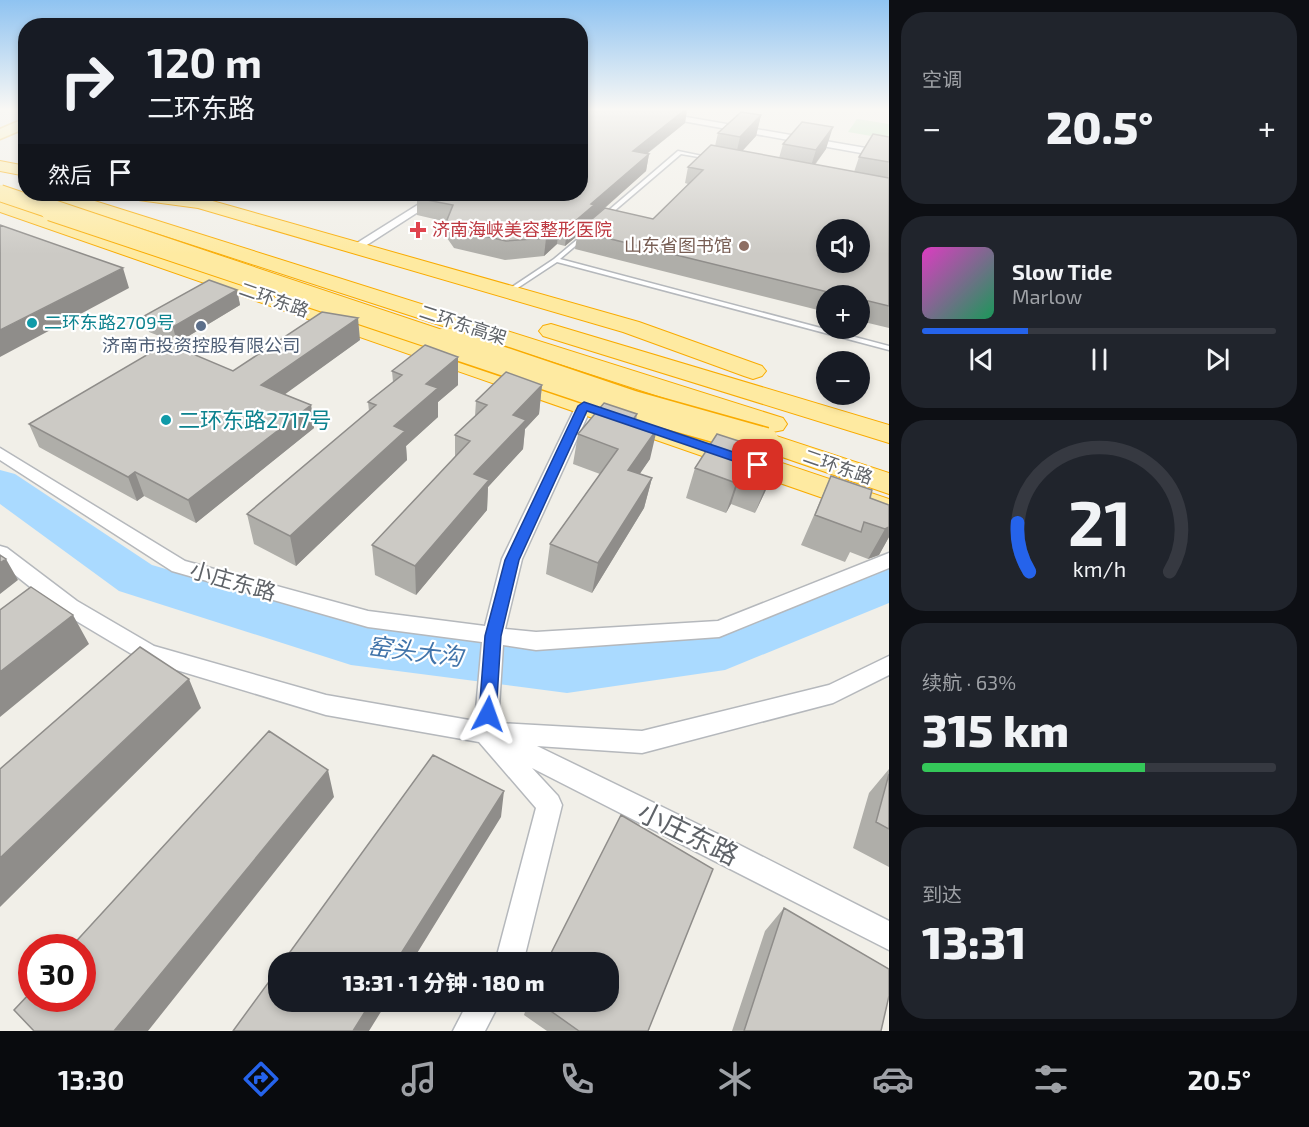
<!DOCTYPE html>
<html lang="zh">
<meta charset="utf-8">
<style>
:root{--surface:#171b24;--page:#20242c;--text:#f1f3f6;--muted:#9ea1a6;--line:#363941;--accent:#2563eb}
body{margin:0;font-family:"Exo 2","Noto Sans SC",sans-serif;background:var(--page);color:var(--text);height:100vh;display:flex;flex-direction:column;font-size:22px;white-space:nowrap}
*{box-sizing:border-box;margin:0}
p{font-size:20px;color:var(--muted)}
.icon{flex:none;width:33px;height:33px;fill:none;stroke:currentColor;stroke-width:2;stroke-linecap:round;stroke-linejoin:round}
.map{position:relative;flex:1;overflow:hidden}
.panel{display:flex;flex-direction:column;gap:12px;padding:12px;background:#0d0f14;width:420px}
.panel>*{flex:none}
.hud{position:absolute;left:18px;top:18px;width:570px;height:183px;border-radius:24px;box-shadow:0 3px 9px #0003;background:#171b24;color:var(--text);overflow:hidden}
.fabs{position:absolute;left:816px;top:219px;display:grid;gap:12px}
.fabs a{display:grid;place-items:center;width:54px;height:54px;border-radius:50%;background:var(--surface);box-shadow:0 3px 9px #0003;font-size:30px}
.speed{position:absolute;left:18px;top:934px;display:flex;gap:12px;font-size:30px;font-weight:700;text-align:center}
.speed>*{display:grid;place-content:center;width:78px;height:78px;border-radius:50%;background:var(--surface);box-shadow:0 3px 9px #0003;line-height:1}
.speed .limit{border:9px solid #d22;background:#fff;color:#111}
.pin{position:absolute;display:grid;place-items:center;width:51px;height:51px;color:#fff;margin:-26px;border-radius:12px;box-shadow:0 3px 9px #0006}
.me{position:absolute;width:66px;margin:-33px;rotate:4deg;stroke-linejoin:round;filter:drop-shadow(0 0 4px #0008)}
.turn{display:flex;align-items:center;gap:21px;height:126px;padding:0 30px;font-size:27px}
.turn .icon{width:78px;height:78px;stroke-width:2.5}
.turn b{display:block;font-size:42px;line-height:51px}
.then{display:flex;align-items:center;height:57px;padding:0 30px;background:#0003;gap:12px;font-size:22px}
.big{font-size:45px;font-weight:800;line-height:1.1}
.panel .tile{flex:1;display:flex;flex-direction:column;justify-content:center;gap:9px;min-width:0;padding:0 21px;border-radius:24px;background:var(--page)}
.panel .dial{align-items:center;gap:0}
.dial svg{height:156px;overflow:visible;fill:none;stroke:var(--line);stroke-width:7;stroke-linecap:round;text-anchor:middle}
.dial text{fill:var(--text);stroke:none}
.song{display:flex;align-items:center;gap:18px}
.cover{width:72px;height:72px;border-radius:9px;background:linear-gradient(135deg,hsl(310 70% 55%),hsl(150 70% 35%))}
.played{height:6px;border-radius:3px;background:linear-gradient(90deg,var(--accent) 30%,var(--line) 30%)}
.keys{display:flex;justify-content:space-around;direction:ltr}
.heat{display:flex;justify-content:space-between;align-items:center;font-size:33px;direction:ltr}
.charge{height:9px;border-radius:4px;background:linear-gradient(90deg,#34c759 63%,var(--line) 0)}
.trip{position:absolute;left:268px;top:952px;width:351px;height:60px;border-radius:24px;background:var(--surface);box-shadow:0 3px 9px #0003;font-weight:800;line-height:60px;text-align:center}
.tabs{display:flex;height:96px;justify-content:space-around;align-items:center;background:#090b0e;color:var(--muted)}
.tabs .icon{width:42px;height:42px}
.tabs .current{color:var(--accent)}
.tabs b{font-size:27px;color:var(--text)}
main{display:flex;flex:1;min-height:0}
.map>svg:first-child{display:block}
</style>
<main>
<div class="map">
<svg width="889" height="1031" viewBox="0 0 889 1031">
<rect width="100%" height="100%" fill="#f1efe8"/>
<!-- green -->
<path fill="#c5e8c5" d="M857,119L889,124V139L848,132Z"/>
<g fill="none" stroke-linecap="round" stroke-linejoin="round">
<!-- river -->
<path fill="#aadaff" fill-rule="evenodd" d="M0,470L15,474L152,565L351,623L567,649L722,628L889,565V603L725,670L567,693L351,665L119,591L0,504Z"/>
<defs>
<path id="service" d="M678,151L712,158L710,159L681,154L606,218H602V216Z
M585,233L587,234V236L560,259L889,346V350L557,262L510,293H506V291L554,259Z"/>
<path id="minor" d="M663,113L889,152V158L660,117L659,115Z
M435,194H446L359,250L355,251L349,248Z
M584,401L592,406L522,559L505,629L536,632L718,621L889,553V568L719,637L536,650L503,645L498,723L642,731L829,685L889,656V675L833,703L642,753L537,746L722,836L889,921V950L532,768L558,796L562,805L523,963H495L536,808L479,742L326,715L140,659L63,613L0,563V546L7,548L77,601L154,646L326,695L475,721L482,642L368,627L172,571L0,460V448L185,561L368,611L485,626L502,559L576,406Z
M468,1002H500L485,1031H453Z"/>
<path id="primary" d="M26,118V128L0,139V129Z"/>
<path id="trunk" d="M0,161L26,166V176L0,171Z
M27,194H64L82,197L783,418L787,424L783,430L773,432L763,430L73,206L30,198Z
M122,194H181L209,200L639,322L762,366L766,371L762,376L753,379L744,376L623,332L198,208L131,199L125,198Z
M0,200L889,499V521L0,212Z
M551,324L889,425V443L543,336L539,331L543,326Z
M737,423L889,473V494L727,438L723,432L727,426Z"/>
</defs>
<!-- service casing -->
<use href="#service" stroke="#b5b8bc" stroke-width="3"/>
<!-- minor casing -->
<use href="#minor" stroke="#b5b8bc" stroke-width="3"/>
<!-- primary casing -->
<use href="#primary" stroke="#f2c960" stroke-width="3"/>
<!-- trunk casing -->
<use href="#trunk" stroke="#f9ab00" stroke-width="2"/>
<!-- service -->
<use href="#service" fill="#fff" fill-rule="evenodd"/>
<!-- minor -->
<use href="#minor" fill="#fff" fill-rule="evenodd"/>
<!-- primary -->
<use href="#primary" fill="#fff2af" fill-rule="evenodd"/>
<!-- trunk -->
<use href="#trunk" fill="#feeaa1" fill-rule="evenodd"/>
<defs>
<path id="trunk-bridge-far2" d="M0,193L56,212"/>
<path id="trunk-bridge-far1" d="M51,210L451,344"/>
<path id="trunk-bridge" d="M446,342L633,405L765,442"/>
</defs>
<!-- trunk-bridge-far2 casing -->
<use href="#trunk-bridge-far2" stroke="#f9ab00" stroke-width="18" stroke-linecap="butt"/>
<!-- trunk-bridge-far1 casing -->
<use href="#trunk-bridge-far1" stroke="#f9ab00" stroke-width="23" stroke-linecap="butt"/>
<!-- trunk-bridge casing -->
<use href="#trunk-bridge" stroke="#f9ab00" stroke-width="31" stroke-linecap="butt"/>
<!-- trunk-bridge-far2 -->
<use href="#trunk-bridge-far2" stroke="#feeaa1" stroke-width="16"/>
<!-- trunk-bridge-far1 -->
<use href="#trunk-bridge-far1" stroke="#feeaa1" stroke-width="21"/>
<!-- trunk-bridge -->
<use href="#trunk-bridge" stroke="#feeaa1" stroke-width="28"/>
</g>
<!-- wall -->
<path fill="#afaea9" d="M580,109H687L685,123L647,154H649L646,171L605,208L653,219L688,184L685,183L688,167L715,146L718,133L761,115L756,136L742,151L779,158L783,144L826,149L815,165L854,172L859,157L889,137V328L860,321V296H826V312L575,249L577,236L565,246L557,244L544,256L505,260L454,248L447,238V222L417,215V198Z
M237,290L240,305L177,343L149,332L144,316Z
M360,340L284,394L311,405L314,428L196,523L144,496L137,501L39,447L29,424L233,371Z
M458,357V385L438,402V417L406,446L407,460L296,566L254,544L247,514L369,411L368,402L393,382L392,371Z
M542,385L539,414L525,429L523,449L488,487L487,510L416,595L375,575L372,545L455,457V435L475,416L476,401Z
M637,414L636,422L650,459L639,474L652,478L644,508L592,593L546,574L550,544L600,474L573,464L578,434Z
M754,446L751,454L777,463L765,492L755,513L731,504L726,513L686,498L695,468Z
M831,476L870,498L889,505V537L879,555L868,559L850,552L845,562L801,545Z
M889,769V867L853,848L869,793Z
M784,908L881,1031H732L765,931Z
M528,1002H609L648,1031H547L524,1015Z"/>
<!-- shaded-wall -->
<path fill="#8f8d8a" d="M682,109H687L685,123L630,167L633,151Z
M761,115L756,136L735,159L740,137Z
M833,127L826,149L809,172L816,150Z
M649,154L646,171L592,219L578,231L577,236L565,246L567,228L591,204Z
M559,226L557,244L544,256L546,238Z
M123,268L129,288L0,357V330Z
M237,290L240,305L177,343L173,327Z
M358,318L360,340L266,408L261,385Z
M458,357V385L438,402V417L406,446L407,460L296,566L290,536L394,426L426,384Z
M542,385L539,414L525,429L523,449L488,487L487,510L416,595L415,566L513,415Z
M311,405L314,428L196,523L188,500Z
M657,429L650,459L622,500L628,470Z
M777,463L765,492L755,513L767,483Z
M135,472L144,496L137,501L128,477Z
M741,474L731,504L726,513L736,483Z
M652,478L644,508L592,593L598,563Z
M889,527V537L879,555L868,559L885,529Z
M6,559L18,580L0,594V563Z
M73,615L89,644L0,717V672Z
M189,679L201,708L0,907V858Z
M328,770L334,797L148,1031H114Z
M504,791L501,817L411,963H395Z
M371,1002H387L369,1031H353Z"/>
<!-- building -->
<path fill="#cccac5" stroke="#8f8d8a" stroke-width="1.5" fill-rule="evenodd" d="M580,109H686L633,151L649,154L591,204L594,205L567,228L559,226L546,238L506,241L454,229L447,220L453,205L417,198L423,194H580Z
M741,112L761,115L740,137L718,133Z
M802,122L833,127L816,150L783,144Z
M873,134L889,137V162L859,157Z
M711,145L889,178V306L860,299V296H844L578,231L605,208L653,219L703,170L688,167ZM826,230H860V262H826Z
M0,225L123,268L0,330Z
M209,280L237,290L173,327L144,316Z
M322,312L358,318L261,385L311,405L188,500L135,472L128,477L29,424L167,343L233,371Z
M425,345L458,357L426,384L438,388L394,426L405,431L290,536L247,514L376,405L368,402L402,375L392,371Z
M506,372L542,385L513,415L526,420L474,474L489,480L415,566L372,545L470,441L455,435L487,405L476,401Z
M604,403L637,414L632,421L657,429L628,470L652,478L598,563L550,544L618,449L578,434Z
M717,434L754,446L750,453L777,463L767,483L741,474L736,483L695,468Z
M831,476L872,490L870,498L889,505V527L885,529L864,522L861,532L815,515Z
M0,555L6,559L0,563Z
M31,587L73,615L0,672V610Z
M140,647L189,679L0,858V769Z
M269,731L328,770L114,1031H34L14,1010L32,991V999H82V948H70Z
M433,755L504,791L395,963H282Z
M889,774V829L876,822Z
M621,815L713,869L648,1031H579L538,1002H609V963H546Z
M784,908L889,969V996L881,1031H744Z
M279,968V1002H371L353,1031H233Z"/>
<!-- sky -->
<linearGradient id="sky" x2="0" y2="1"><stop stop-color="#8fc3f1"/><stop offset="0.43" stop-color="#f9f8f5"/><stop offset="1" stop-color="#f9f8f5" stop-opacity="0"/></linearGradient>
<rect width="889" height="254" fill="url(#sky)"/>
<!-- route -->
<path fill="#2563eb" stroke="#184099" stroke-width="1.5" d="M584,402L763,462L765,465L758,469L754,468L587,411L519,560L501,636L496,714L494,719L488,721L482,719L479,714L485,636L505,560L578,406Z"/>
<!-- markers -->
<path fill="#e0444e" stroke="#fff" stroke-width="2" d="M415 221h6v6h6v6h-6v6h-6v-6h-6v-6h6z"/>
<circle fill="#8d6e63" stroke="#fff" stroke-width="2" cx="744" cy="246" r="6"/>
<g fill="#0f9aa8" stroke="#fff" stroke-width="2">
<circle cx="32" cy="323" r="6"/>
<circle cx="166" cy="420" r="6"/>
</g>
<circle fill="#5c6f8a" stroke="#fff" stroke-width="2" cx="201" cy="326" r="6"/>
<g text-anchor="middle" stroke-width="4.5" stroke-linejoin="round" paint-order="stroke">
<!-- far-health labels -->
<g font-size="18" fill="#be3a42" stroke="#fff" text-anchor="start">
<text x="432" y="236">济南海峡美容整形医院</text>
</g>
<!-- far-education labels -->
<g font-size="18" fill="#785e54" stroke="#fff" text-anchor="end">
<text x="732" y="252">山东省图书馆</text>
</g>
<!-- far-street labels -->
<g font-size="18" fill="#5f6368" stroke="#fff">
<text transform="translate(274 300) rotate(19)" y="6">二环东路</text>
<text transform="translate(463 325) rotate(18)" y="6">二环东高架</text>
<text transform="translate(838 467) rotate(19)" y="6">二环东路</text>
</g>
<!-- far-culture labels -->
<g font-size="18" fill="#0d838f" stroke="#fff" text-anchor="start">
<text x="44" y="329">二环东路2709号</text>
</g>
<!-- far-service labels -->
<g font-size="18" fill="#4e5e75" stroke="#fff">
<text x="201" y="352">济南市投资控股有限公司</text>
</g>
<!-- culture labels -->
<g font-size="22" fill="#0d838f" stroke="#fff" text-anchor="start">
<text x="178" y="428">二环东路2717号</text>
</g>
<!-- street labels -->
<g font-size="22" fill="#5f6368" stroke="#fff">
<text transform="translate(233 581) rotate(16)" y="8">小庄东路</text>
</g>
<!-- water labels -->
<g font-size="24" font-style="italic" fill="#4174aa" stroke="#fff">
<text transform="translate(415 652) rotate(7)" y="8">窑头大沟</text>
</g>
<!-- near-street labels -->
<g font-size="27" fill="#5f6368" stroke="#fff">
<text transform="translate(688 834) rotate(26)" y="9">小庄东路</text>
</g>
</g>
</svg>
<div class="fabs">
<a><svg class="icon" aria-label="sound" viewBox="0 0 24 24"><path d="M4 9h4l5-4v14l-5-4H4zM17 9q2 3 0 6"/></svg></a>
<a>+</a>
<a>−</a>
</div>
<div class="speed"><div class="limit">30</div></div>
<div class="pin" style="left:758px;top:465px;background:#d93025"><svg class="icon" aria-label="arrive" viewBox="0 0 24 24"><path d="M6 21V4h12l-3 4 3 4H6"/></svg></div>
<svg class="me" style="left:488px;top:714px" viewBox="-20 -20 40 40"><path d="M0-17L14 15 0 8-14 15z" fill="#2563eb" stroke="#fff" stroke-width="4"/></svg>
<div class="trip">13:31 · 1 分钟 · 180 m</div>
<div class="hud">
<div class="turn"><svg class="icon" aria-label="right" viewBox="0 0 24 24"><path d="M7 20v-9h11M14 6l5 5-5 5"/></svg><div><b>120 m</b>二环东路</div></div>
<div class="then">然后<svg class="icon" aria-label="arrive" viewBox="0 0 24 24"><path d="M6 21V4h12l-3 4 3 4H6"/></svg></div>
</div>
</div>
<section class="panel">
<div class="tile"><p>空调</p>
<div class="heat"><a>−</a><b class="big">20.5°</b><a>+</a></div>
</div>
<div class="tile">
<div class="song"><i class="cover"></i><div><b>Slow Tide</b><p>Marlow</p></div></div>
<div class="played"></div>
<div class="keys"><svg class="icon" aria-label="previous" viewBox="0 0 24 24"><path d="M18 5L8 12l10 7zM5 5v14"/></svg><svg class="icon" aria-label="pause" viewBox="0 0 24 24"><path d="M8 5v14M16 5v14"/></svg><svg class="icon" aria-label="next" viewBox="0 0 24 24"><path d="M6 5l10 7-10 7zM19 5v14"/></svg></div>
</div>
<div class="tile dial"><svg viewBox="0 0 100 80">
<path d="M14 69A42 42 0 1 1 86 69"/>
<path d="M14 69A42 42 0 0 1 8 44" stroke="#2563eb"/>
<text x="50" y="56" font-size="32" font-weight="700">21</text>
<text x="50" y="72" font-size="11">km/h</text>
</svg></div>
<div class="tile"><p>续航 · 63%</p><b class="big">315 km</b><div class="charge"></div></div>
<div class="tile"><p>到达</p><b class="big">13:31</b></div>
</section>
</main>
<nav class="tabs">
<b>13:30</b>
<svg class="icon current" aria-label="directions" viewBox="0 0 24 24"><path d="M12 3l9 9-9 9-9-9zM9 14v-3h6M13 9l2 2-2 2"/></svg>
<svg class="icon" aria-label="music" viewBox="0 0 24 24"><path d="M9 18V5l10-2v13"/><circle cx="6" cy="18" r="3"/><circle cx="16" cy="16" r="3"/></svg>
<svg class="icon" aria-label="phone" viewBox="0 0 24 24"><path d="M5 4h4l2 5-3 2q2 4 5 5l2-3 5 2v4C11 20 4 13 5 4z"/></svg>
<svg class="icon" aria-label="climate" viewBox="0 0 24 24"><path d="M12 3v18M4 7l16 10M4 17L20 7"/></svg>
<svg class="icon" aria-label="car" viewBox="0 0 24 24"><path d="M5 17H2v-5l4-1 3-4h7l3 4 3 1v5h-3M9 17h6M6 11h13"/><circle cx="7" cy="17" r="2"/><circle cx="17" cy="17" r="2"/></svg>
<svg class="icon" aria-label="filters" viewBox="0 0 24 24"><path d="M4 7h16M4 17h16"/><circle cx="9" cy="7" r="2"/><circle cx="15" cy="17" r="2"/></svg>
<b>20.5°</b>
</nav>
